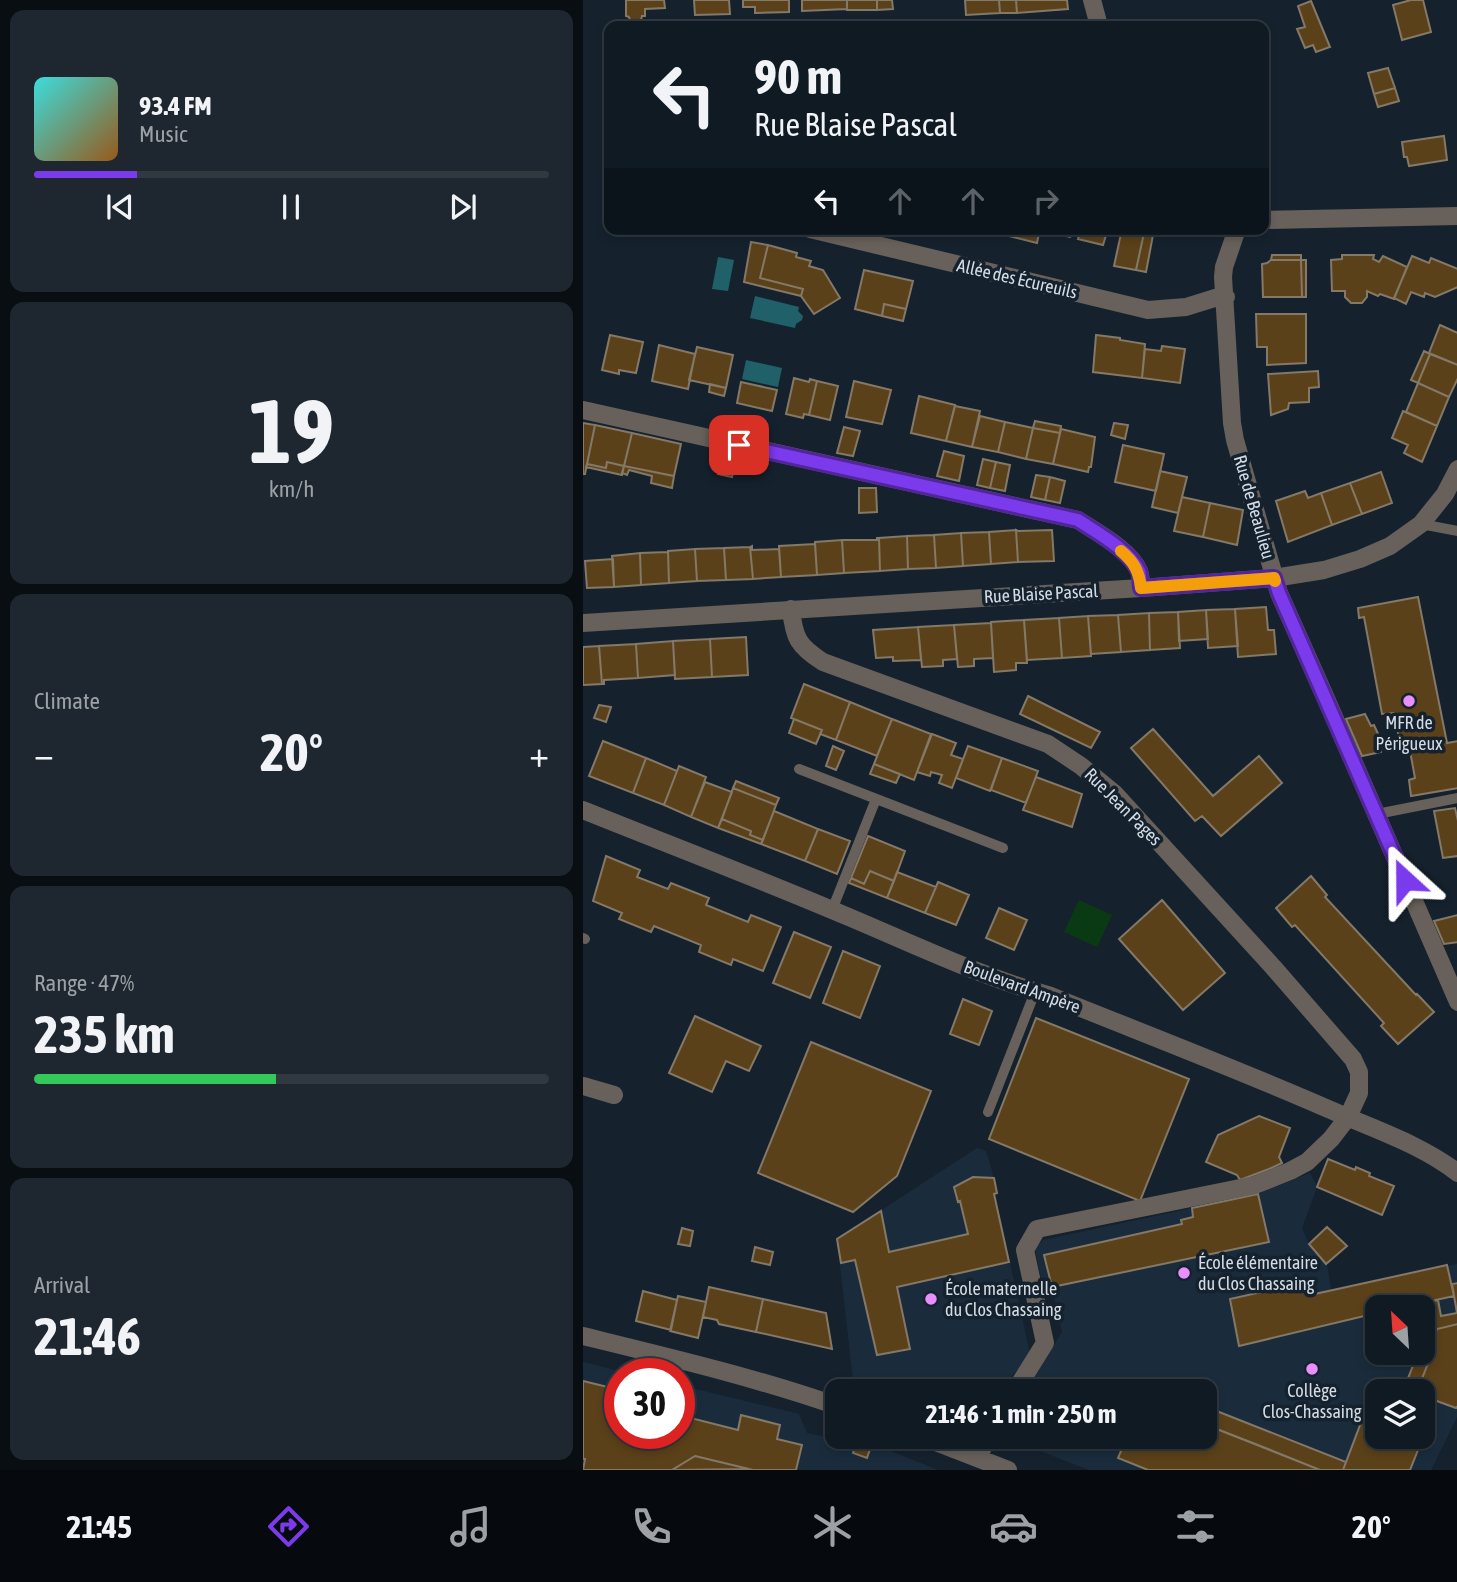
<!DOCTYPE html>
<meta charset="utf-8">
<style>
:root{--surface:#101a22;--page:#1e272f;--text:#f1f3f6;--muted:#9ca1a5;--line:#303840;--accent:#7c3aed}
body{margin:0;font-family:"Asap Condensed",sans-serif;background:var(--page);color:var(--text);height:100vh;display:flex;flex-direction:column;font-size:26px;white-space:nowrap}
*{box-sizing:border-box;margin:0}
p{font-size:23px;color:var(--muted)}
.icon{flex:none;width:38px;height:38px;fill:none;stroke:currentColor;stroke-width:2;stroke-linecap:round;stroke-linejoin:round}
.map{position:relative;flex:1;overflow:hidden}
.details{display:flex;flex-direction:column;gap:10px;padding:10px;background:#090e13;width:583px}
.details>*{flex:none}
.guide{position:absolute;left:21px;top:21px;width:665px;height:214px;border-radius:14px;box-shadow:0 4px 10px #0003,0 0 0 2px var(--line);background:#101a22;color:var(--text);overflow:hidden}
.needle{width:46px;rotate:335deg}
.fabs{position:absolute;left:782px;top:1295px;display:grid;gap:14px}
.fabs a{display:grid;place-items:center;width:70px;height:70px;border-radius:14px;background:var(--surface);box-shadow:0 4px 10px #0003,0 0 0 2px var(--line);font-size:35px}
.speed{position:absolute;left:21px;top:1358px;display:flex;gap:14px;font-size:35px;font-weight:700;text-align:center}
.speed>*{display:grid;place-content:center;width:91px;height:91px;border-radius:50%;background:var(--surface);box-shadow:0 4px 10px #0003,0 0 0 2px var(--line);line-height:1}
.speed .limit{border:10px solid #d22;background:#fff;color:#111}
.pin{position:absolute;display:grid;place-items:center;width:60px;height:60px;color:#fff;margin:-30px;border-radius:14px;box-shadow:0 4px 10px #0006}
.me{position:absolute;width:77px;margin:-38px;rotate:336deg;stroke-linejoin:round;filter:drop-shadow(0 0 5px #0008)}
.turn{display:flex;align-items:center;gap:24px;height:147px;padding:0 35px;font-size:32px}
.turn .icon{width:91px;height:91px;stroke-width:2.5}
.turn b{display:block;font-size:49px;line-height:60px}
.lanes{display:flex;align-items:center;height:66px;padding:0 35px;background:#0003;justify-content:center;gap:35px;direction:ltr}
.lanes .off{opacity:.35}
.big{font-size:52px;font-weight:700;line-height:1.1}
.details .widget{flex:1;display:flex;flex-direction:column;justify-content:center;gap:10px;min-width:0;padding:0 24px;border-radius:14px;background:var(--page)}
.details .dial{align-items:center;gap:0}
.dial b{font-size:91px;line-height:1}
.song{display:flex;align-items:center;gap:21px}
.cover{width:84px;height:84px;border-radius:10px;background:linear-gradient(135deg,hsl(180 70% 55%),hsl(30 70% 35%))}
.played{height:7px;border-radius:4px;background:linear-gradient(90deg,var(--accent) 20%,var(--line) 20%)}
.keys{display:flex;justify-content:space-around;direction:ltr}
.heat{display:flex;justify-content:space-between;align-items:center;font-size:38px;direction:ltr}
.charge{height:10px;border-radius:5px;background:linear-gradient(90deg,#34c759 47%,var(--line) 0)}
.trip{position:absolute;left:242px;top:1379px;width:392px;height:70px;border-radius:14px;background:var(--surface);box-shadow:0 4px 10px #0003,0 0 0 2px var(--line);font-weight:700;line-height:70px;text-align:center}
.menu{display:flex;height:112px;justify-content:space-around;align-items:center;background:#060a0e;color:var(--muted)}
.menu .icon{width:49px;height:49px}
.menu .active{color:var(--accent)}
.menu b{font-size:32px;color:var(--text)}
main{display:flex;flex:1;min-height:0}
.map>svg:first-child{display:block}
</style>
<main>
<section class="details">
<div class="widget">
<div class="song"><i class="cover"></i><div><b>93.4 FM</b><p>Music</p></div></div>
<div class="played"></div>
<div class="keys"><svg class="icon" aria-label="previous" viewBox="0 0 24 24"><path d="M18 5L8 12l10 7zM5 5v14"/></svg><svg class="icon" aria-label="pause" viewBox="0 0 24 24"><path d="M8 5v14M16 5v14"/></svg><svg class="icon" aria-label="next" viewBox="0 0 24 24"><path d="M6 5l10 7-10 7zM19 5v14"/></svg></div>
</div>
<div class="widget dial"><b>19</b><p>km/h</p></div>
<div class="widget"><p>Climate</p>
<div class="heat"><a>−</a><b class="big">20°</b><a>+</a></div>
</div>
<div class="widget"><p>Range · 47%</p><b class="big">235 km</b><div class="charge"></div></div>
<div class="widget"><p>Arrival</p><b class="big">21:46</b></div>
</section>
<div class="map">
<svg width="875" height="1470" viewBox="0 0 875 1470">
<rect width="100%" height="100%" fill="#15222e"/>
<!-- built -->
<path fill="#1a2c3c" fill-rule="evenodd" d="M394,1148L403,1151L411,1178L414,1193L412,1194L447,1354L417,1391H349L320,1383L299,1384L270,1379L254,1239Z
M727,1173L734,1187L719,1228L727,1247L743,1264H744L748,1290L864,1265L865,1266L874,1264V1417L848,1470H506L421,1437H621V1391H442L479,1332L469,1288L460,1289L452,1248L460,1240L675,1194ZM794,1307H840V1353H794ZM794,1391H840V1437H794Z
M0,1362L48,1374H37V1433H96V1385L216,1414L224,1433L258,1440L262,1437H273L355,1470H0Z"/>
<!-- green -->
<path fill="#0a3a14" d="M496,900L529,915L514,947L481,932Z"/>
<!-- water -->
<path fill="#1f6069" d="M135,257L151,260L145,291L129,289Z
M172,296L216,307L215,311L220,316L219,320L213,324L212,328L167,318Z
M163,360L199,368L195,387L159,379Z"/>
<!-- building -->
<path fill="#5b4119" stroke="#847867" stroke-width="2" d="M43,0H81L82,8L62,9V16H59L58,20H47L46,17L43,16Z
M111,0H146L147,14L112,15Z
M160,0H206V12L172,13V7H160Z
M219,0H264V9L219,11Z
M264,0H294V10H264Z
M294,0H309L310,9L294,10Z
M382,0H416L417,13L383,15Z
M416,0H433L434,13H417Z
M433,0H484L485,9L434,13Z
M828,0H840L848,32L819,40L810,5Z
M728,1L747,47L733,52L730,45L722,48L714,29L722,27L715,6Z
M805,68L812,88L791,94L785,73Z
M812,88L816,101L795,107L791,94Z
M861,136L864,160L826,166L824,157H821L819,142Z
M415,229H457L454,243L414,233Z
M525,229L520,245L495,239L496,236L490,235L487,237L457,230Z
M539,229H578L570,235L561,233L553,270L531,266Z
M561,233L570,235L563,272L553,270Z
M168,242L185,245L177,278L220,289L218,296L161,282Z
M185,245L214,253L213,257L228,261L226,266L240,270L257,298L231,314L218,296L220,289L177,278Z
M689,255H718V260H688Z
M759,255H791L790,259L796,262L800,256L824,267L811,299L797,294L795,296L784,291V297L779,303H768L762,297V291H749L748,260L759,259Z
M829,256L846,263L848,258L875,269V287L852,297L842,293L841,297L828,292L823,304L811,298Z
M688,260H718L719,297H680L679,264L684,263Z
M718,260H723V297H719Z
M281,270L330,281L323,309L301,304L299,316L272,309Z
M301,304L323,309L320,321L299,316Z
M673,314H723V363L684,365V347H674Z
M857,325L875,333V365L846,353Z
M27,335L60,342L53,373L36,370V374L19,370Z
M513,335L537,338V340L562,344L559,378L510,372Z
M76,345L112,354L105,389L69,381Z
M579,346L602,349L597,383L559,378L562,349L578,351Z
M114,347L150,355L143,388L106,380Z
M841,351L847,354L835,383L828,380Z
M847,354L875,365V378L866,397L835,383Z
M735,371L736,387L726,388V402L706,403L705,409L688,415L685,374Z
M211,378L226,382L227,379L234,381L226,415L221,414L220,418L203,414Z
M234,381L255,386L247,420L226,415Z
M271,381L308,390L299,424L263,417Z
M158,382L194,390L189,411L154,403Z
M835,383L866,397L854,426L823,412Z
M127,384L143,388L141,396L126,392Z
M336,396L372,405L363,441L328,433Z
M372,406L397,411L389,447L363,441Z
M820,411L854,426L839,462L821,453L825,445L809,438Z
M397,416L422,422L415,452L389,447Z
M452,421L478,426L477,433L450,428Z
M422,422L450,428L443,459L415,452Z
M0,423L12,425L2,474H0Z
M531,423L545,425L542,439L528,435Z
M12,425L49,433L41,466L24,462L23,468L4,464Z
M261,427L277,431L270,456L254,453Z
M450,428L477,433L470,464L443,459Z
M478,429L512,437L508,467H506L505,472L470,464Z
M49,433L98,444L91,476L41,466Z
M540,445L581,454L573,491L532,482Z
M361,451L381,456L376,481L354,476Z
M139,453L154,456L149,477L135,474Z
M400,459L413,462L407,488L394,485Z
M24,462L41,466L39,475L3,467L4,464L23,468Z
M413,462L427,465L422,491L407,488Z
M41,466L91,476L89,488L68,483L69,476L46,470L44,475L39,473Z
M577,471L604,477L595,513L569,507Z
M798,472L809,503L779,514L767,483Z
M453,475L467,477L462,500L448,497Z
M467,477L482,481L477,503L462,500Z
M767,483L779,514L749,525L738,493Z
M276,488H293L294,512L276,513Z
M722,491L725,498L738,493L749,525L705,542L693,501Z
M599,497L627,503L620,537L591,531Z
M627,503L660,510L654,545L620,537Z
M433,530L435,562L408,564L406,532Z
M433,530L435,531L469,530L471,561L435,562Z
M406,532L408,564L380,566L378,533Z
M378,533L380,566L353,568L351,535Z
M351,535L353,568L325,569L324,536Z
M324,536L325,569L297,571L296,538Z
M294,538H296L297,571L261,573L259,540H294Z
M259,540L261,573L234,575L232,542Z
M232,544L234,575L198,577L196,546Z
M169,546V550L196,549L198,577L170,579L167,547Z
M167,547L170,579L143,580L141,548Z
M141,548L143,580L114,581L112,549Z
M112,549L114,581L86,583L85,551Z
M85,552L86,583L58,585L57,553Z
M57,553L58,585L31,587L29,556Z
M30,559L31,587L4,588L2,561Z
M835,597L864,743L875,741V788L828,796L826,780L832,778L827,751L819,752L811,713L799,714L781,617L776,618L775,608Z
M683,607L685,630H691L693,654L655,657L652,609Z
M652,609L655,646L625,648L623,610Z
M623,610L625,639L596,641L595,612Z
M595,612L597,648L567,650L566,613Z
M566,613L567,650L538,652L535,615Z
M535,615L538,652L508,654L505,616Z
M505,616L508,656L479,658L476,618Z
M476,618L479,658L444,660L441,620Z
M441,620L444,663H433V670L411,672L408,622Z
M408,623L410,658L391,659V666L375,667L371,625Z
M371,625L374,659L360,660V666L339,667L335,627Z
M335,627L338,660L310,661V657L293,658L290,630Z
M163,637L165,675L129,677L127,639Z
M127,639L129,677L92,679L90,641Z
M90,641L92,675L55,678L53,644Z
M53,644L55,678L21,680V684H19L16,646Z
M16,646L19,684L0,685V647Z
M221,684L267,702L253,740L237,734L239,730L208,718Z
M445,696L517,732L508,748L437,714Z
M267,702L309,719L294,756L253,740Z
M16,705L28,707L23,722L11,718Z
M782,714L788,726L791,725L801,747L798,749V752L779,756L763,719Z
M211,719L239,730L233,744L206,733Z
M309,719L348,734L331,780L291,764Z
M570,729L630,796L676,756L699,783L638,836L619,816L612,821L548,748Z
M349,734L373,743L368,755L380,759L369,788L356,783L359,775L348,772L347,776L334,772Z
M20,741L63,758L50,793L6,776Z
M250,746L261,751L253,770L243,766Z
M385,746L419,758L407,791L373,778Z
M63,758L94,771L81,805L50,793Z
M419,758L455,771L443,803L408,790Z
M291,764L317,774L313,783L287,774Z
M96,766L123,777L108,817L81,805Z
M453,777L499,794L489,827L440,810Z
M153,781L196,798L193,805L150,788Z
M122,782L149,792L135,828L108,817Z
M150,788L193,805L180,840L167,835L168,831L139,819Z
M872,808L875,821V856L860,858L851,811Z
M191,811L235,829L222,861L178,844Z
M139,819L168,831L167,835L180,840L178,844L135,828Z
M235,829L267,841L254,874L222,861Z
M285,836L322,851L311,881L287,871L281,884L268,878Z
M23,856L57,870L54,877L85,889L88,883L126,898L123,905L165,922L168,915L198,927L180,971L150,959L148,965L116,952L118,945L71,926L68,932L36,919L39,913L10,901Z
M287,871L311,881L304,898L266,883L268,878L281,884Z
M314,872L353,887L342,913L304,898Z
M728,876L744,895L742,897L833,995L834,994L851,1012L815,1044L798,1026L801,1023L712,925L709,927L693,908Z
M355,882L386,895L373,925L342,913Z
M579,900L642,973L600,1010L536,939Z
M416,908L444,920L431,950L403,938Z
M875,915V942L861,944L851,921Z
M211,932L248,947L227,998L190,983Z
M260,951L297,966L277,1018L240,1003Z
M380,999L409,1011L396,1045L367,1034Z
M112,1016L178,1046L166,1071L143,1061L129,1092L86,1073Z
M453,1018L606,1079L557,1201L406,1139Z
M228,1042L348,1091L314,1176L270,1212L175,1173Z
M676,1116L707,1128L696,1157L699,1163L686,1169L657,1180L654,1175L623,1162L635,1135Z
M745,1159L772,1170L773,1167L787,1173L786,1176L811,1186L799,1215L734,1187Z
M390,1177L411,1178L414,1193L411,1194L426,1262L314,1287L327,1349L294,1355L272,1260L258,1263L254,1239L298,1211L306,1252L385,1234L377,1201L375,1202L371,1187Z
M675,1194L686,1242L469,1287L461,1255L599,1224L598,1220L610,1217L609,1208Z
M744,1227L764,1246L743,1264L726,1244Z
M99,1228L110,1231L107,1246L95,1244Z
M172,1247L190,1252L187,1265L169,1261Z
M864,1265L871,1296L821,1307H794V1313L656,1346L647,1299L711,1285L713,1292L725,1289L727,1295Z
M875,1283V1324L854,1329L845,1350L850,1351L834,1391H820L835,1353H840V1340L844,1330L840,1307L838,1304L855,1300L858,1316L874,1313L869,1284Z
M126,1287L180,1299L173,1332L136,1324L134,1320L120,1317Z
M60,1291L94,1300L88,1330L53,1321Z
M95,1296L123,1302L115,1338L87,1331Z
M180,1299L243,1313L249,1349L173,1332Z
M875,1324V1406L873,1408L840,1396V1391H834L850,1351L845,1350L854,1329Z
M0,1381L33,1389L32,1393L37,1394V1433H96V1415L155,1430L158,1415L197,1425L194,1439L219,1445L213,1470H170L112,1456L89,1470H0L2,1459H0Z
M790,1391L794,1393V1437H840V1411L849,1415L827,1470H760Z
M621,1406L763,1462L760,1470H737L621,1424Z
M621,1424L680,1447L737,1470H565L535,1458L544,1437H621Z
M275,1438L289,1443L284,1458L270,1453Z
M112,1456L166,1469L89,1470Z"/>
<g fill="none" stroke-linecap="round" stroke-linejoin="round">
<!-- lane -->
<path stroke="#68615b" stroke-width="10" d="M838,524L875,531
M216,769L420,848
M794,814L875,798
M249,910L293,799
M0,938L2,939
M405,1112L452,992"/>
<!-- street -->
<path stroke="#68615b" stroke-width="18" d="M509,0L515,22L514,26
M681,220L875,216
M227,229L565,310L603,307L635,297H643
M654,229L641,267L640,277L649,423L652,440L696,593L744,701L875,1002
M0,410L495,520C513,532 547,550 556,571C558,576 558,583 558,588
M208,609C211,638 215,646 240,662L465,744L498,766L532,794L690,967L770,1059L776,1072V1093L765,1117L748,1139L724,1162L707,1171L672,1185L454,1229L442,1250L462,1343L432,1391
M0,623L558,588L691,578L741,570L777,559L807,546L838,524L862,494L875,469
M0,810C87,845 174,878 261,915C328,943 398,977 468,996C562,1034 657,1070 750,1111C793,1130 837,1144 875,1173
M0,1086L31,1095
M0,1336C85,1357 171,1377 254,1406
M340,1437L425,1470
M395,1458L405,1437"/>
</g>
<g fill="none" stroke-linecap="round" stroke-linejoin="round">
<defs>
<path id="route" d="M156,445L495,520C513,532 546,550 556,571C558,576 557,583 558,588L691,578L696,593L822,880"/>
</defs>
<!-- route casing -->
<use href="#route" stroke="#51269a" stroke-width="18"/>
<!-- route -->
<use href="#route" stroke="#7c3aed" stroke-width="12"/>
<!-- slow -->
<path stroke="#f59e0b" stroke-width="12" d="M538,551C551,562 556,571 558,588L691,578L692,581"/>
</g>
<!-- markers -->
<g fill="#e88eff" stroke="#15222e" stroke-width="2.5">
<circle cx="826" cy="701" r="7"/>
<circle cx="601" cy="1273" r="7"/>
<circle cx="348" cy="1299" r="7"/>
<circle cx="729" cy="1369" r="7"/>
</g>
<g text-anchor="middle" stroke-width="7" stroke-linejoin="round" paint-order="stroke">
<!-- street labels -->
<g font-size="18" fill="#d3dce4" stroke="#15222e">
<text transform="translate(434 279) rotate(13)" y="6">Allée des Écureuils</text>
<text transform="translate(671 507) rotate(74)" y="6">Rue de Beaulieu</text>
<text transform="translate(458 594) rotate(-3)" y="6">Rue Blaise Pascal</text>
<text transform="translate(540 807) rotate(45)" y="6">Rue Jean Pages</text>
<text transform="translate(439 987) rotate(20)" y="6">Boulevard Ampère</text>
</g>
<!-- poi labels -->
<g font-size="18" fill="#d3dce4" stroke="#15222e">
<text x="826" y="729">MFR de<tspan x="826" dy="21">Périgueux</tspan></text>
<text x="615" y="1269" text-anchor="start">École élémentaire<tspan x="615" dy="21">du Clos Chassaing</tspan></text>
<text x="362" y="1295" text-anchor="start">École maternelle<tspan x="362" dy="21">du Clos Chassaing</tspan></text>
<text x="729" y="1397">Collège<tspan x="729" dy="21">Clos-Chassaing</tspan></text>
</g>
</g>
</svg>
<div class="fabs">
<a><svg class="needle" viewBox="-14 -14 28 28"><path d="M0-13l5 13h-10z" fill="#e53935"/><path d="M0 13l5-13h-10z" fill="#9ca1a5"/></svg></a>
<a><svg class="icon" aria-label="layers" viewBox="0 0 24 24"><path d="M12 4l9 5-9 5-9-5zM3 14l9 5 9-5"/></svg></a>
</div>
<div class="speed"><div class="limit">30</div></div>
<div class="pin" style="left:156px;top:445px;background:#d93025"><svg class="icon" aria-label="arrive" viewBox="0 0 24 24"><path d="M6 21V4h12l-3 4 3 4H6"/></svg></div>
<svg class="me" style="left:822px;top:880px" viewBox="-20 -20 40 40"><path d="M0-17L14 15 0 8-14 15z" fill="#7c3aed" stroke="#fff" stroke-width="4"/></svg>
<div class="trip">21:46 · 1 min · 250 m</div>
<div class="guide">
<div class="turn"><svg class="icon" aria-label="left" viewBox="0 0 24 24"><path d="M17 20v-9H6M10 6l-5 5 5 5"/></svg><div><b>90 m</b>Rue Blaise Pascal</div></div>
<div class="lanes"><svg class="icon" aria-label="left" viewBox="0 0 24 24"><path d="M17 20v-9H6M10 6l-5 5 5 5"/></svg><svg class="icon off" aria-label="ahead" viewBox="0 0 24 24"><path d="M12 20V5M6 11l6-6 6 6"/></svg><svg class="icon off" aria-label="ahead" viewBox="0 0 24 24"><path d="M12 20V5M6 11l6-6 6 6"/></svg><svg class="icon off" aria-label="right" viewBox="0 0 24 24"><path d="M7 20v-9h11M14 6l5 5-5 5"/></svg></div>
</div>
</div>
</main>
<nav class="menu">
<b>21:45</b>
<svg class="icon active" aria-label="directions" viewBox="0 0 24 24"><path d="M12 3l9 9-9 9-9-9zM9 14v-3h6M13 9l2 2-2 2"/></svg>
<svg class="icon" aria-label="music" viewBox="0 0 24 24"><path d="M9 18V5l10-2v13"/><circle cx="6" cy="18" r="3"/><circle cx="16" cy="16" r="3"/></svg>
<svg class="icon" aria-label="phone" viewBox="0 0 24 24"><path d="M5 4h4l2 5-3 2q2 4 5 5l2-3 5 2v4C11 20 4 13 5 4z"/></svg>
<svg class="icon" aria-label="climate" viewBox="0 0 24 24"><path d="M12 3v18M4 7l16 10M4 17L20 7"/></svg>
<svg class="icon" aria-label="car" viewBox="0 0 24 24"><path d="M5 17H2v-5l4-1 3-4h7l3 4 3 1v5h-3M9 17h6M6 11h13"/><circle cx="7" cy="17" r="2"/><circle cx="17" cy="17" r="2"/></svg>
<svg class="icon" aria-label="filters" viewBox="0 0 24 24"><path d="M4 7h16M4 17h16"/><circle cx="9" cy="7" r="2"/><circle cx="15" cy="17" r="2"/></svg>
<b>20°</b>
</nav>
